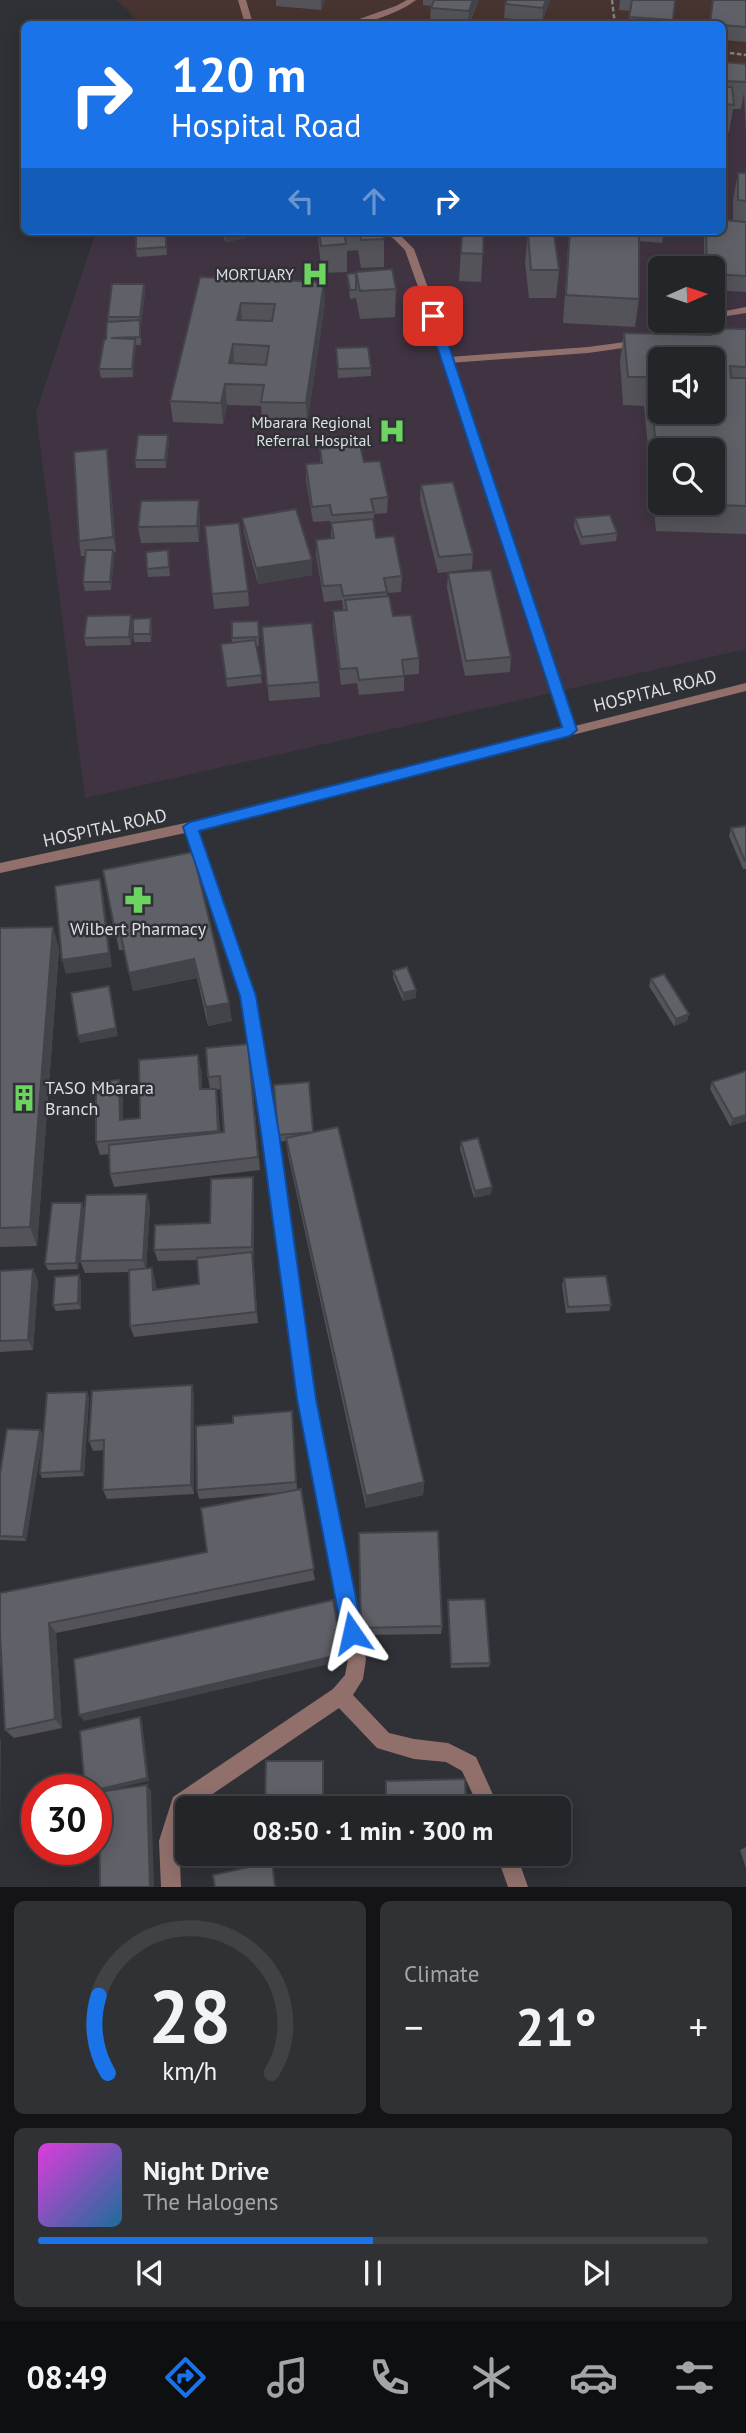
<!DOCTYPE html>
<meta charset="utf-8">
<style>
:root{--surface:#242528;--page:#303134;--text:#f1f3f6;--muted:#a3a5a8;--line:#414245;--accent:#1a73e8}
body{margin:0;font-family:"PT Sans",sans-serif;background:var(--page);color:var(--text);height:100vh;display:flex;flex-direction:column;font-size:26px;white-space:nowrap}
*{box-sizing:border-box;margin:0}
p{font-size:23px;color:var(--muted)}
.icon{flex:none;width:38px;height:38px;fill:none;stroke:currentColor;stroke-width:2;stroke-linecap:round;stroke-linejoin:round}
.map{position:relative;height:1887px;overflow:hidden}
.side{display:flex;flex-direction:column;gap:14px;padding:14px;background:#141416;flex:1}
.side>*{flex:none}
.banner{position:absolute;left:21px;top:21px;width:705px;height:214px;border-radius:10px;box-shadow:0 4px 18px #0003,0 0 0 2px var(--line);background:#1a73e8;color:#fff;overflow:hidden}
.needle{width:46px;rotate:87deg}
.controls{position:absolute;left:648px;top:256px;display:grid;gap:14px}
.controls a{display:grid;place-items:center;width:77px;height:77px;border-radius:10px;background:var(--surface);box-shadow:0 4px 18px #0003,0 0 0 2px var(--line);font-size:35px}
.speed{position:absolute;left:21px;top:1774px;display:flex;gap:14px;font-size:35px;font-weight:700;text-align:center}
.speed>*{display:grid;place-content:center;width:91px;height:91px;border-radius:50%;background:var(--surface);box-shadow:0 4px 18px #0003,0 0 0 2px var(--line);line-height:1}
.speed .limit{border:10px solid #d22;background:#fff;color:#111}
.pin{position:absolute;display:grid;place-items:center;width:60px;height:60px;color:#fff;margin:-30px;border-radius:14px;box-shadow:0 4px 10px #0006}
.me{position:absolute;width:77px;margin:-38px;rotate:349deg;stroke-linejoin:round;filter:drop-shadow(0 0 5px #0008)}
.turn{display:flex;align-items:center;gap:24px;height:147px;padding:0 35px;font-size:32px}
.turn .icon{width:91px;height:91px;stroke-width:2.5}
.turn b{display:block;font-size:49px;line-height:60px}
.lanes{display:flex;align-items:center;height:66px;padding:0 35px;background:#0003;justify-content:center;gap:35px;direction:ltr}
.lanes .off{opacity:.35}
.big{font-size:52px;font-weight:800;line-height:1.1}
.side .card{flex:1;display:flex;flex-direction:column;justify-content:center;gap:10px;min-width:0;padding:0 24px;border-radius:10px;background:var(--page)}
.side .dial{align-items:center;gap:0}
.dial svg{height:182px;overflow:visible;fill:none;stroke:var(--line);stroke-width:7;stroke-linecap:round;text-anchor:middle}
.dial text{fill:var(--text);stroke:none}
.song{display:flex;align-items:center;gap:21px}
.cover{width:84px;height:84px;border-radius:10px;background:linear-gradient(135deg,hsl(300 70% 55%),hsl(200 70% 35%))}
.played{height:7px;border-radius:4px;background:linear-gradient(90deg,var(--accent) 50%,var(--line) 50%)}
.keys{display:flex;justify-content:space-around;direction:ltr}
.heat{display:flex;justify-content:space-between;align-items:center;font-size:38px;direction:ltr}
.side .tiles{flex:1;display:grid;gap:14px;grid-template-columns:1fr 1fr}
.card:last-child{grid-column:span 2}
.trip{position:absolute;left:175px;top:1796px;width:396px;height:70px;border-radius:10px;background:var(--surface);box-shadow:0 4px 18px #0003,0 0 0 2px var(--line);font-weight:800;line-height:70px;text-align:center}
.tab-bar{display:flex;height:112px;justify-content:space-around;align-items:center;background:#0e0f10;color:var(--muted)}
.tab-bar .icon{width:49px;height:49px}
.tab-bar .selected{color:var(--accent)}
.tab-bar b{font-size:32px;color:var(--text)}
.map>svg:first-child{display:block}
</style>
<div class="map">
<svg width="746" height="1887" viewBox="0 0 746 1887">
<rect width="100%" height="100%" fill="#303136"/>
<!-- education -->
<path fill="#473330" d="M116,0H746V72L723,70V24H136L130,12Z"/>
<!-- medical -->
<path fill="#403442" fill-rule="evenodd" d="M723,70L746,72V649L85,798L36,413L96,231H723ZM660,268H712V320H660ZM660,359H712V411H660ZM660,450H712V502H660Z"/>
<g fill="none" stroke-linecap="round" stroke-linejoin="round">
<!-- path -->
<path stroke="#7f8085" stroke-width="2.5" stroke-dasharray="4.5 2.5" stroke-linecap="butt" d="M612,0L614,17L619,24
M723,52L746,55"/>
<!-- lane -->
<path fill="#91706c" fill-rule="evenodd" d="M407,0H416C401,12 364,26 345,24L396,6Z
M746,307V313L727,316L707,337L680,341L675,338L680,335L700,332L720,312Z
M640,340L645,343L644,345L588,353L449,363L444,360L449,357L588,347Z"/>
<!-- street -->
<path fill="#91706c" fill-rule="evenodd" d="M238,0H246L253,24H245Z
M375,231H390L399,234L414,249L454,360L575,726L746,683V691L198,830L255,996L315,1400L366,1659L363,1679L353,1695L389,1733L414,1739L448,1743L476,1757L499,1808H479L462,1771L446,1762L414,1759L377,1748L339,1708L192,1808H187L179,1841L181,1887H161L159,1841L173,1797L333,1689L345,1675L348,1659L299,1400L241,996L185,833L0,873V863L190,822L563,728L444,360L405,250L393,238Z
M496,1853H516L528,1887H508Z"/>
</g>
<!-- wall -->
<path fill="#535359" fill-rule="evenodd" d="M276,0H325L321,10L276,6Z
M423,0H479L469,24H454L430,22L431,6L423,5Z
M550,0L542,22L504,18L505,4Z
M620,0H675L672,24H628L630,11L619,10Z
M713,0H746V42L723,40V24H709Z
M723,62L746,64V133L744,93L741,109H733L729,132H723Z
M738,173H746V292L712,290V268H704V231H723L733,221V200Z
M220,231H245L246,238L226,242Z
M317,231H383L384,239V267L361,268L358,250L347,251V272L322,273Z
M462,231H484L481,282L459,281Z
M569,231H664L662,243L639,241V299L635,327L563,323Z
M166,232L167,255L137,257L136,249Z
M528,234L559,270L556,298H529L525,262Z
M347,274L396,289L395,317L360,319L356,298L350,299Z
M200,277L325,303L307,424L262,423L261,406L227,405L223,424L173,422L170,401Z
M144,284L145,292L141,325V345H135L133,377L101,378L99,369L106,339L108,322V317Z
M710,328L746,329V534L656,531L644,406L623,405L620,361L624,333L708,335ZM660,450L712,502H660Z
M336,348L371,368V376L338,378Z
M169,443L166,468H136L135,460Z
M107,449L109,465L116,552L113,553L114,558L111,590L85,591L83,582L86,556H81L79,541Z
M320,449L364,462L388,497L387,513L374,514V523L376,538L402,576L401,592L387,593V596L393,616L419,658V674L404,675V691L359,695L357,683L341,685L333,626V611L343,610L342,600L324,602L316,555V540L331,538V524L330,521L313,522L306,480V464L320,463Z
M421,485L473,554L472,569L438,573L420,500Z
M200,516L199,542L141,543L138,527Z
M242,518L312,560V575L258,584L244,533Z
M575,518L617,533L616,541L581,545L574,527Z
M205,526L248,591L249,606L214,609Z
M168,550L170,576L148,577L147,569Z
M448,573L511,657L510,672L465,676L447,588Z
M151,618L152,627L151,642H134L133,634Z
M258,621L259,646H256L262,683L227,687L221,644L232,642V622Z
M133,623L131,645L86,646L84,638Z
M262,627L319,682L320,697L269,701Z
M746,826V869H743L729,836L731,828Z
M193,852L232,1021L208,1026L197,978L133,991L124,950H119L115,931Z
M53,927L59,949L37,1246L0,1247V928Z
M393,971L416,998L403,1001L393,978Z
M651,979L689,1014L687,1021L674,1026L649,986Z
M250,1057L260,1170L114,1187L110,1174V1154L100,1155L96,1142L123,1094V1120L140,1118L201,1069L202,1089H210L208,1077ZM221,1089L224,1132L220,1133L218,1102L216,1090Z
M746,1071V1121L730,1126L710,1089L712,1082Z
M274,1085L313,1132L424,1482L423,1495L366,1508L288,1155L286,1141L278,1142Z
M461,1142L491,1194L474,1198L460,1149Z
M254,1190L253,1258L258,1323L134,1337L130,1326L129,1272L85,1273L80,1261L147,1194L150,1206L146,1268L155,1279L156,1290L199,1284L197,1260L158,1261L154,1250L210,1223Z
M84,1209L78,1269L48,1270L45,1264Z
M33,1269L38,1281L33,1350L0,1352V1271Z
M79,1275L81,1281V1309L56,1311L53,1305Z
M564,1278L611,1305L609,1311L566,1313L562,1285Z
M192,1385L194,1395V1494L107,1499L103,1490L104,1450L93,1451L89,1441Z
M87,1392L89,1397L84,1476L42,1478L40,1473Z
M292,1411L297,1490L315,1580L56,1633L62,1728L14,1738L5,1730L0,1641L207,1552L286,1492L199,1499L197,1490L233,1423Z
M40,1430L43,1436L26,1541L0,1540V1474Z
M359,1533L442,1626L441,1634L361,1635Z
M448,1600L490,1663L489,1667L451,1668Z
M746,1847V1868L740,1850Z
M400,1853H441L400,1854Z"/>
<!-- shaded-wall -->
<path fill="#434449" d="M321,0H325L321,10Z
M473,0H479L468,24L469,11Z
M546,0H550L542,22L543,8Z
M239,231H245L246,238L226,242L225,233Z
M324,282L325,303L307,424L306,403Z
M144,284L145,292L141,325L140,317Z
M241,303L242,324L237,320Z
M135,339L136,348L133,377L132,369Z
M233,344L234,365L229,363Z
M225,384L227,405L223,424L221,403Z
M168,435L169,443L166,468L165,460Z
M107,449L109,465L116,552L113,537Z
M199,500L200,516L199,542L197,526Z
M113,550L114,558L111,590L110,582Z
M312,560V575L258,584L256,568Z
M131,615L133,623L131,645L129,637Z
M151,618L152,627L151,642L150,634Z
M100,879L103,893L112,967L66,974L62,960Z
M53,927L59,949L37,1246L30,1227Z
M194,959L197,978L133,991L129,973Z
M109,986L118,1036L80,1043L78,1036Z
M416,990V998L403,1001V993Z
M229,1003L232,1021L208,1026L206,1007Z
M689,1014L687,1021L674,1026L676,1019Z
M198,1055L201,1069L203,1103L200,1089Z
M119,1080L123,1094V1133L120,1120Z
M216,1089L218,1102L220,1144L218,1131Z
M746,1115V1121L730,1126L733,1119Z
M253,1177L254,1190V1258L252,1247Z
M492,1187L491,1194L474,1198L475,1191Z
M147,1194L150,1206L146,1272L143,1260Z
M82,1203L84,1209L78,1269L76,1263Z
M252,1252L254,1264L258,1323L256,1312Z
M152,1268L155,1279L156,1301L153,1290Z
M33,1269L38,1281L33,1350L28,1340Z
M79,1275L81,1281V1309L78,1303Z
M192,1385L194,1395V1494L191,1485Z
M87,1392L89,1397L84,1476L81,1471Z
M40,1430L43,1436L26,1541L23,1537Z
M424,1482L423,1495L366,1508V1496Z
M49,1623L56,1633L62,1728L55,1719Z
M0,1641L2,1643L0,1677Z
M343,1654V1661L84,1721L79,1715Z
M140,1717L142,1721L149,1781L96,1793V1790Z
M0,1739L1,1740L0,1836Z
M147,1785L151,1791L154,1887H150Z"/>
<!-- building -->
<path fill="#606168" stroke="#434449" stroke-width="2" fill-rule="evenodd" d="M434,0H473L469,11L431,8Z
M507,0H546L543,8L505,4Z
M632,0H675L673,20L629,17Z
M713,0H746V27L710,24Z
M723,62L746,64V82L723,81Z
M723,87H732L734,105L723,104Z
M738,173H746V201L738,200Z
M723,220L746,222V276L712,274V268H707L706,231H723Z
M224,231H239L225,233Z
M319,231H344L346,244L321,246Z
M360,231H383L384,239L361,240Z
M462,231H484L483,254L461,253Z
M570,231H639V299L566,295Z
M166,232V247L136,249V234Z
M528,234H554L559,270H531Z
M392,269L396,289L360,291L356,272Z
M356,273V290H350L347,274Z
M200,277L324,282L306,403L261,402L264,385L225,384L221,403L170,401ZM241,303L275,304L272,321L237,320ZM233,344L269,346L266,365L229,363Z
M112,284H144L140,317H108Z
M140,320V337L111,338L135,339L132,369H99L104,340L106,339L107,322Z
M710,328L746,329V367L730,366L731,378H746V506L662,503L661,502H712V450H660V485L649,377H628L624,333L711,335ZM660,359H712V411H660Z
M368,347L371,368L338,369L336,348Z
M138,435H168L165,460H135Z
M360,445L364,462L380,461L388,497L371,499L374,512L332,515L330,505L312,507L306,464L322,463L320,449Z
M107,449L113,537L79,541L74,452Z
M453,482L473,554L439,557L421,485Z
M199,500L197,526L138,527L141,501Z
M296,509L312,560L256,568L242,518Z
M610,515L617,533L582,537L575,518Z
M373,519L376,538L394,536L402,576L384,578L387,592L343,596L341,585L323,586L316,540L334,538L331,523Z
M239,523L248,591L212,594L205,526Z
M86,550H113L110,582H83Z
M168,550L169,567L147,569L146,552Z
M491,570L511,657L466,661L448,573Z
M389,596L393,616L411,615L419,658L402,660L404,676L359,680L357,668L340,669L333,611L347,610L345,600Z
M131,615L129,637L84,638L87,616Z
M151,618L150,634H133V619Z
M258,621L259,637L232,638V622Z
M312,623L319,682L267,686L262,627Z
M255,640L262,675L226,679L221,644Z
M746,826V861H745L731,828Z
M193,852L229,1003L206,1007L194,959L129,973L120,931H115L103,870Z
M100,879L109,953L62,960L55,886Z
M53,927L30,1227L0,1228V928Z
M407,967L416,990L403,993L393,971Z
M664,974L689,1014L676,1019L651,979Z
M109,986L116,1028L78,1036L71,993Z
M248,1044L258,1157L110,1174L109,1145L224,1132L220,1076L208,1077L206,1048Z
M198,1055L200,1089H216L218,1131L96,1142V1082L119,1080L120,1120L140,1118L139,1060Z
M746,1071V1115L733,1119L712,1082Z
M309,1082L313,1132L278,1135L274,1085Z
M338,1127L424,1482L366,1496L286,1138Z
M478,1138L492,1187L475,1191L461,1142Z
M253,1177L252,1247L154,1250L155,1225L210,1223L211,1179Z
M147,1194L143,1260L80,1261L86,1195Z
M52,1203H82L76,1263L45,1264Z
M252,1252L256,1312L130,1326L129,1270L152,1268L153,1290L199,1284L197,1258Z
M33,1269L28,1340L0,1341V1271Z
M79,1275L78,1303L53,1305L55,1277Z
M606,1276L611,1305L568,1307L564,1278Z
M192,1385L191,1485L103,1490L104,1440L89,1441L92,1391Z
M87,1392L81,1471L40,1473L47,1393Z
M292,1411L296,1482L197,1490L196,1426L233,1423V1416Z
M7,1429L40,1430L23,1537L0,1536V1474Z
M301,1489L314,1569L49,1623L55,1719L5,1730L0,1633V1593L207,1552L201,1508Z
M438,1531L442,1626L361,1628L359,1533Z
M485,1599L490,1663L451,1664L448,1600Z
M333,1600L343,1654L79,1715L74,1659Z
M140,1717L147,1778L96,1790H85L80,1731Z
M266,1761H323V1808H265Z
M465,1779L466,1808H386V1781Z
M147,1785L150,1887H100L99,1792Z
M272,1862L275,1887H215L213,1875Z"/>
<!-- route -->
<path fill="#1a73e8" stroke="#114b97" stroke-width="2" d="M433,313L439,316L577,730L570,736L199,831L256,996L279,1133L316,1399L363,1633L360,1640L352,1643L345,1640L342,1633L297,1399L261,1133L240,996L183,827L190,822L562,727L427,316Z"/>
<!-- icons -->
<defs>
<symbol id="hospital-bare" viewBox="-9 -9 18 18"><path d="M-5-5h3v3.5h4V-5h3V5h-3V1.5h-4V5h-3Z" fill="#6dd361" stroke="#303136" stroke-width="2.5" paint-order="stroke"/></symbol>
<symbol id="pharmacy-bare" viewBox="-9 -9 18 18"><path d="M-2-6h4v4h4v4h-4v4h-4v-4h-4v-4h4Z" fill="#6dd361" stroke="#303136" stroke-width="2.5" paint-order="stroke"/></symbol>
<symbol id="building-bare" viewBox="-9 -9 18 18"><path d="M-4-6H4V6H1V3H-1V6H-4ZM-2.5-4.3h1.7v1.8h-1.7ZM.8-4.3h1.7v1.8H.8ZM-2.5-1h1.7V.8h-1.7ZM.8-1h1.7V.8H.8Z" fill="#6dd361" stroke="#303136" stroke-width="2.5" paint-order="stroke"/></symbol>
</defs>
<g fill-rule="evenodd">
<use href="#hospital-bare" x="296" y="255" width="38" height="38"/>
<use href="#hospital-bare" x="373" y="412" width="38" height="38"/>
<use href="#pharmacy-bare" x="119" y="881" width="38" height="38"/>
<use href="#building-bare" x="5" y="1079" width="38" height="38"/>
</g>
<g text-anchor="middle" stroke-width="5" stroke-linejoin="round" paint-order="stroke">
<!-- far-poi labels -->
<g font-size="16" fill="#dedfe3" stroke="#303136" text-anchor="end">
<text x="294" y="280">MORTUARY</text>
<text x="371" y="428">Mbarara Regional<tspan x="371" dy="18">Referral Hospital</tspan></text>
</g>
<!-- street labels -->
<g font-size="18" fill="#dedfe3" stroke="#303136">
<text transform="translate(655 691) rotate(-14)" y="6">HOSPITAL ROAD</text>
<text transform="translate(105 828) rotate(-12)" y="6">HOSPITAL ROAD</text>
</g>
<!-- poi labels -->
<g font-size="18" fill="#dedfe3" stroke="#303136">
<text x="138" y="935">Wilbert Pharmacy</text>
<text x="45" y="1094" text-anchor="start">TASO Mbarara<tspan x="45" dy="21">Branch</tspan></text>
</g>
</g>
</svg>
<div class="controls">
<a><svg class="needle" viewBox="-14 -14 28 28"><path d="M0-13l5 13h-10z" fill="#e53935"/><path d="M0 13l5-13h-10z" fill="#a3a5a8"/></svg></a>
<a><svg class="icon" aria-label="sound" viewBox="0 0 24 24"><path d="M4 9h4l5-4v14l-5-4H4zM17 9q2 3 0 6"/></svg></a>
<a><svg class="icon" aria-label="search" viewBox="0 0 24 24"><circle cx="10" cy="10" r="6"/><path d="M15 15l6 6"/></svg></a>
</div>
<div class="speed"><div class="limit">30</div></div>
<div class="pin" style="left:433px;top:316px;background:#d93025"><svg class="icon" aria-label="arrive" viewBox="0 0 24 24"><path d="M6 21V4h12l-3 4 3 4H6"/></svg></div>
<svg class="me" style="left:352px;top:1633px" viewBox="-20 -20 40 40"><path d="M0-17L14 15 0 8-14 15z" fill="#1a73e8" stroke="#fff" stroke-width="4"/></svg>
<div class="trip">08:50 · 1 min · 300 m</div>
<div class="banner">
<div class="turn"><svg class="icon" aria-label="right" viewBox="0 0 24 24"><path d="M7 20v-9h11M14 6l5 5-5 5"/></svg><div><b>120 m</b>Hospital Road</div></div>
<div class="lanes"><svg class="icon off" aria-label="left" viewBox="0 0 24 24"><path d="M17 20v-9H6M10 6l-5 5 5 5"/></svg><svg class="icon off" aria-label="ahead" viewBox="0 0 24 24"><path d="M12 20V5M6 11l6-6 6 6"/></svg><svg class="icon" aria-label="right" viewBox="0 0 24 24"><path d="M7 20v-9h11M14 6l5 5-5 5"/></svg></div>
</div>
</div>
<section class="side">
<div class="tiles">
<div class="card dial"><svg viewBox="0 0 100 80">
<path d="M14 69A42 42 0 1 1 86 69"/>
<path d="M14 69A42 42 0 0 1 10 35" stroke="#1a73e8"/>
<text x="50" y="56" font-size="32" font-weight="700">28</text>
<text x="50" y="72" font-size="11">km/h</text>
</svg></div>
<div class="card"><p>Climate</p>
<div class="heat"><a>−</a><b class="big">21°</b><a>+</a></div>
</div>
<div class="card">
<div class="song"><i class="cover"></i><div><b>Night Drive</b><p>The Halogens</p></div></div>
<div class="played"></div>
<div class="keys"><svg class="icon" aria-label="previous" viewBox="0 0 24 24"><path d="M18 5L8 12l10 7zM5 5v14"/></svg><svg class="icon" aria-label="pause" viewBox="0 0 24 24"><path d="M8 5v14M16 5v14"/></svg><svg class="icon" aria-label="next" viewBox="0 0 24 24"><path d="M6 5l10 7-10 7zM19 5v14"/></svg></div>
</div>
</div>
</section>
<nav class="tab-bar">
<b>08:49</b>
<svg class="icon selected" aria-label="directions" viewBox="0 0 24 24"><path d="M12 3l9 9-9 9-9-9zM9 14v-3h6M13 9l2 2-2 2"/></svg>
<svg class="icon" aria-label="music" viewBox="0 0 24 24"><path d="M9 18V5l10-2v13"/><circle cx="6" cy="18" r="3"/><circle cx="16" cy="16" r="3"/></svg>
<svg class="icon" aria-label="phone" viewBox="0 0 24 24"><path d="M5 4h4l2 5-3 2q2 4 5 5l2-3 5 2v4C11 20 4 13 5 4z"/></svg>
<svg class="icon" aria-label="climate" viewBox="0 0 24 24"><path d="M12 3v18M4 7l16 10M4 17L20 7"/></svg>
<svg class="icon" aria-label="car" viewBox="0 0 24 24"><path d="M5 17H2v-5l4-1 3-4h7l3 4 3 1v5h-3M9 17h6M6 11h13"/><circle cx="7" cy="17" r="2"/><circle cx="17" cy="17" r="2"/></svg>
<svg class="icon" aria-label="filters" viewBox="0 0 24 24"><path d="M4 7h16M4 17h16"/><circle cx="9" cy="7" r="2"/><circle cx="15" cy="17" r="2"/></svg>
</nav>
